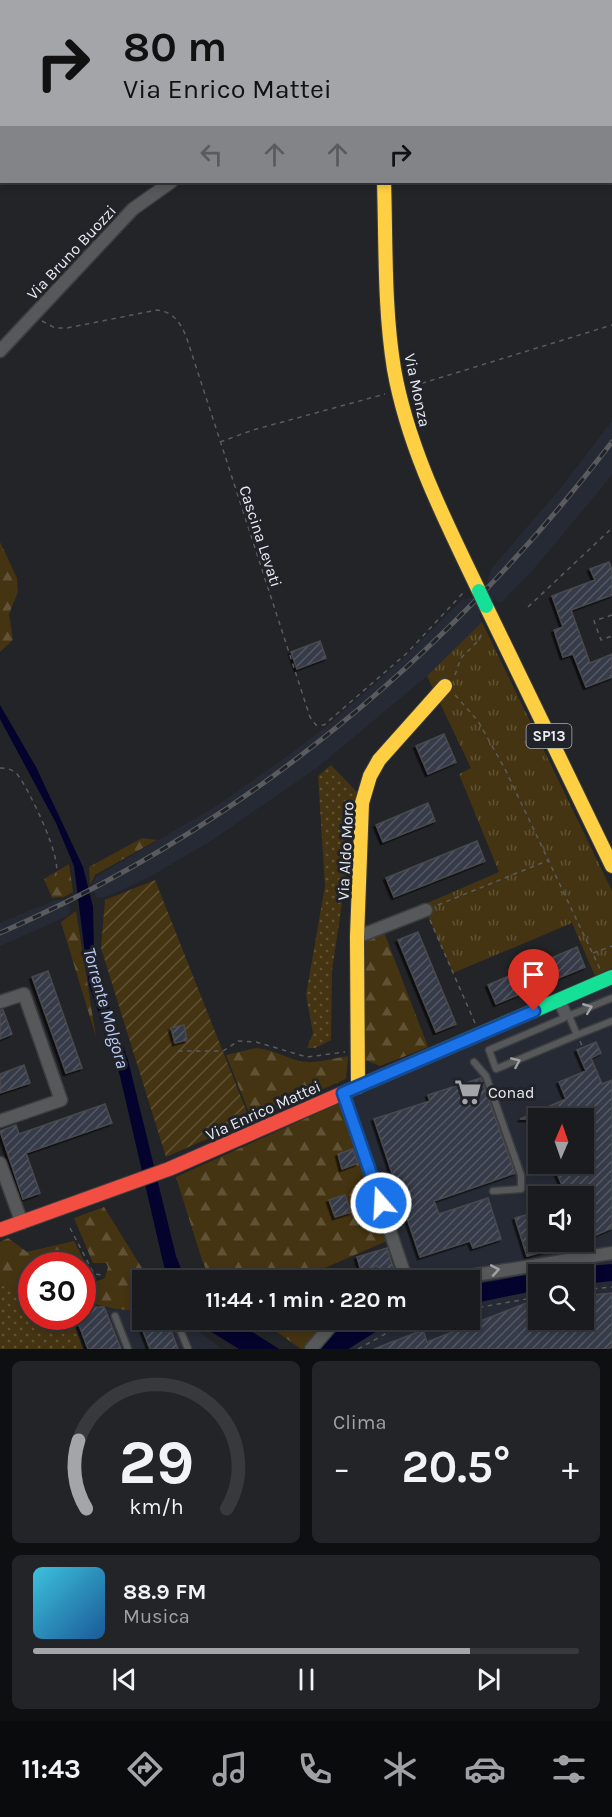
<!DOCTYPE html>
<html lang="it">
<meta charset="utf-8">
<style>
:root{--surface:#1a1b1e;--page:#232427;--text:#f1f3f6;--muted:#9fa1a4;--line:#38393c;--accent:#a4a5a9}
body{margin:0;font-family:Karla,sans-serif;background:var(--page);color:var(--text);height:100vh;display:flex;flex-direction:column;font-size:22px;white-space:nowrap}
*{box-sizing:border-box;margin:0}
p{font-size:20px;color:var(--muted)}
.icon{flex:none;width:33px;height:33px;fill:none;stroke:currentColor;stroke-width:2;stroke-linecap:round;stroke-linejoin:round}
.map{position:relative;height:1349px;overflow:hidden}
.details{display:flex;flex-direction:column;gap:12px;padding:12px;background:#0e0f10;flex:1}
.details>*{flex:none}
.hud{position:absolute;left:0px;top:0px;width:612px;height:183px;box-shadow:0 3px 9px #0003,0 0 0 2px var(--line);background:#a4a5a9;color:#111;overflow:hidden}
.needle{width:39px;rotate:2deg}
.controls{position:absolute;left:528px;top:1108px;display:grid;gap:12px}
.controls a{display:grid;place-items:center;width:66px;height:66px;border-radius:0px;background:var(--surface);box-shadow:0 3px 9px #0003,0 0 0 2px var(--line);font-size:30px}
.speed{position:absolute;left:18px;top:1252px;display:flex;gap:12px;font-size:30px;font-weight:700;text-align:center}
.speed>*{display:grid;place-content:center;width:78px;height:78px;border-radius:50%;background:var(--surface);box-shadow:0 3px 9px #0003,0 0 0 2px var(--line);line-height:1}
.speed .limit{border:9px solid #d22;background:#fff;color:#111}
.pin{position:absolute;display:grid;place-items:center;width:51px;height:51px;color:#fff;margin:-62px -26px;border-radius:50% 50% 50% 0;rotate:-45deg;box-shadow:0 0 6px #0007}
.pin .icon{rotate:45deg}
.me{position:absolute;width:66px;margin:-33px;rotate:341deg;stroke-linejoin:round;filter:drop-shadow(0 0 4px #0008)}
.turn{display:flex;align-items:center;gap:21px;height:126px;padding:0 24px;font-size:27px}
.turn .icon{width:78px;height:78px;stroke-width:2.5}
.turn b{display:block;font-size:42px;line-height:51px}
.lanes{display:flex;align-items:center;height:57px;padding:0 24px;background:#0003;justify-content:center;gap:30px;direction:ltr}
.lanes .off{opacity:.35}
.big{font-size:45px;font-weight:700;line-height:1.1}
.details .card{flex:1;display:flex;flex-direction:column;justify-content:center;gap:9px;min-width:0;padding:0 21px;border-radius:9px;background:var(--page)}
.details .dial{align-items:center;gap:0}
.dial svg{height:156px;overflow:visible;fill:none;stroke:var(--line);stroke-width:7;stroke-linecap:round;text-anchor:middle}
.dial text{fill:var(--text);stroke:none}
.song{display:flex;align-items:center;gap:18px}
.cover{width:72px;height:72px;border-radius:9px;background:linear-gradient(135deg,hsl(190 70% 55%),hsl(210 70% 35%))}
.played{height:6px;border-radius:3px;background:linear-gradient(90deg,var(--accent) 80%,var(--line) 80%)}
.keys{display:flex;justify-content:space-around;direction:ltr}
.heat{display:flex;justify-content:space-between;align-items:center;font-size:33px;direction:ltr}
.details .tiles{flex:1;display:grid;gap:12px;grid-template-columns:1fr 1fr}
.card:last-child{grid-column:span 2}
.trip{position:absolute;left:132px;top:1270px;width:348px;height:60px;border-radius:0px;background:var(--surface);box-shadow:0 3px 9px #0003,0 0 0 2px var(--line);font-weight:700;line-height:60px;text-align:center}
.tab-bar{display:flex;height:96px;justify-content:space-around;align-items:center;background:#0a0b0c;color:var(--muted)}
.tab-bar .icon{width:42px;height:42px}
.tab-bar .current{color:var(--accent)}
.tab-bar b{font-size:27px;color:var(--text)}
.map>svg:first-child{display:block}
</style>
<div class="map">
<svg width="612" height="1349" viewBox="0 0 612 1349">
<defs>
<pattern id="grass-dots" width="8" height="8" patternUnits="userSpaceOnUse" patternTransform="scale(1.5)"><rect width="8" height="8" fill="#453411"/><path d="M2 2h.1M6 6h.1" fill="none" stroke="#605234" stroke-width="1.8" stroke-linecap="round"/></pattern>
<pattern id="forest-firs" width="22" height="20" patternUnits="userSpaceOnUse" patternTransform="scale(1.5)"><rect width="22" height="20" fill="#453411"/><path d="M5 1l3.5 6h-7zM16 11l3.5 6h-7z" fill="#605234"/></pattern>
<pattern id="park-tufts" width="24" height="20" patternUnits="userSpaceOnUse" patternTransform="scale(1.5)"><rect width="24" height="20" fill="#453411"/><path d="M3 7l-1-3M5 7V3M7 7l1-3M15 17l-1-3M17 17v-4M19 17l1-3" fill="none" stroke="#605234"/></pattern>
<pattern id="garden-furrows" width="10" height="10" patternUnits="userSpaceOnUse" patternTransform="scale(1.5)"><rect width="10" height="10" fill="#453411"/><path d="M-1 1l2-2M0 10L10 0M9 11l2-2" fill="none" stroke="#605234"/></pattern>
<pattern id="building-hatch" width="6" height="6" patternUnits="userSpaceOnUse" patternTransform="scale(1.5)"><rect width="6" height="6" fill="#363b49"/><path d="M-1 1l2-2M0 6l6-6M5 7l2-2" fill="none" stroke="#535864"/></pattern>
<filter id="shadow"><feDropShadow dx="-2.5" dy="2.5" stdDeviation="0" flood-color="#0009"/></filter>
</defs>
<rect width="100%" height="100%" fill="#232428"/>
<!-- built -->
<path fill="#262a35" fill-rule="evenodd" d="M612,421V475L534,569L501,603L494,599L479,614L482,622L427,676L318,767L214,839L153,875L109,896L97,898L91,886L97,876L216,806L286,757L327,726L406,656L462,600L472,598L487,583L492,568L559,490Z
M55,900H65L71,911L66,917L0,946V923Z
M612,982V1349H350L390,1320H470V1281H412L348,1098ZM538,1119H584V1164H538ZM538,1197H584V1242H538ZM538,1275H584V1320H538Z
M83,1306L142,1311V1320H184L222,1349H83L71,1317H82Z"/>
<!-- grass -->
<path fill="url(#grass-dots)" d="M331,765L358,793L332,971L331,1040L315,1048H307L313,1033L306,995L325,886L318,776Z
M0,1285L31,1294L32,1317H71L83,1349H0Z"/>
<!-- forest -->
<path fill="url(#forest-firs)" d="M0,542L17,578L18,592L9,614L13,640L0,652Z
M142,838L157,840L95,875L90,885L89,867Z
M69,864L73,892L64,897L52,898L44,879Z
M76,911L96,1037L61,922Z
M384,932L428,1047L380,1066L365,1060L364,941Z
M256,1048C271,1049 282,1056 296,1060C313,1065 331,1059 348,1056L346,1079L252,1120L226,1055Z
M340,1103L389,1240L295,1281H211L202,1260L176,1177Z
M104,1207L150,1281H142V1312L111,1308L83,1301L82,1266H32L31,1294L0,1285V1242L8,1238L27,1252L74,1241L95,1282L105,1278L108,1267L106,1263H93L74,1218Z
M260,1320H323L326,1322L306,1349H301Z"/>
<!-- park -->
<path fill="url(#park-tufts)" d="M482,622L612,891V968L595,976L572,923L453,973L423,905L499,872L459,774L471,768L427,676Z"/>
<!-- garden -->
<path fill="url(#garden-furrows)" d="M155,880L250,1120L166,1157L101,948L105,900Z"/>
<!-- water -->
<path fill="#04032d" d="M0,705L36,767L83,867L93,907L94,950L97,972L128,1060L176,1256L186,1281H168L163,1262L120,1076L89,985L74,866L56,823L0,719Z
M612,1264V1281L584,1284V1275H538V1290L470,1304V1285L566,1268Z
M192,1320H234L279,1349H239Z
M345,1320H395L348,1349H317Z"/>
<!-- building -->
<path fill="url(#building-hatch)" stroke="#494a4e" stroke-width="1.5" filter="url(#shadow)" d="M609,562L612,570V595L571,610L590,663L612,654V677L586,687L573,654L563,657L554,630L563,627L552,596L595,580L590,569Z
M320,641L326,658L297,669L291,652Z
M444,734L456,762L428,774L416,746Z
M428,803L435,821L383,842L376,825Z
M477,841L485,861L394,897L386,878Z
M418,932L456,1024L436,1032L398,940Z
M577,947L585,967L496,1004L488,985Z
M48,971L82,1068L66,1073L32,977Z
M0,1010H3L12,1034L0,1039Z
M184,1025L187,1040L175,1043L171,1028Z
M596,1042L601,1053L591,1058L602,1084L612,1080V1228L584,1240V1197H567L556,1171L573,1164H584V1119H520L566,1099L559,1082L586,1071L577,1050Z
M24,1065L30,1083L0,1093V1074Z
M481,1078L515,1173L434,1201L439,1214L488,1198L501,1239L473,1248L470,1241L420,1257L374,1119L430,1101L428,1095Z
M105,1104L112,1123L26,1153L40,1193L23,1199L0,1131L16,1125L19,1134Z
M353,1149L358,1163L342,1169L338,1154Z
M345,1195L351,1212L335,1217L329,1200Z
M533,1213L538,1242H543L546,1251L527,1256L515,1218Z
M387,1248L396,1276L398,1281H382L377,1266L361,1271L357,1257Z
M612,1293V1347L607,1349H374L423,1330L427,1342L529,1302L538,1301V1320H584V1296Z
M90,1303L94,1307H104L121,1349H88L76,1317H82V1306Z
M149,1320H167L178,1349H150L140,1323Z"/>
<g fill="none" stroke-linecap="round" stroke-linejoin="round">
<defs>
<path id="lane" d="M557,1002L564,1018L489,1050L496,1069L577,1035L562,999
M568,1016L612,998
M577,1035L612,1021
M474,1062L486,1076L521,1175V1189L493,1191
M115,1316L128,1349
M176,1320L188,1349"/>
<path id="street" d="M0,351L133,209L171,182
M357,937L426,910
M0,1002L24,994L61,1100L0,1121
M343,1093L407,1281
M0,1163L22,1223
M438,1281L612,1253
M311,1349L336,1320"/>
<path id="fast" d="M377,0V2
M350,1090L612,977"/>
<path id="slow" d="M384,182C386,244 384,308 394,369C408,448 445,520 479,591
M486,606L612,866
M358,1087L357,937L362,803L370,776L379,760L445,686"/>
<path id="jam" d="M0,1230L169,1169L350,1090"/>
</defs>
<!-- lane casing -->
<use href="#lane" stroke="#3d3e40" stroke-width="9"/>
<!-- street casing -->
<use href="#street" stroke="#3d3e40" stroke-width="15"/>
<!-- fast casing -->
<use href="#fast" stroke="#3d3e40" stroke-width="16"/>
<!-- slow casing -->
<use href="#slow" stroke="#3d3e40" stroke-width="16"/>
<!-- jam casing -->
<use href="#jam" stroke="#3d3e40" stroke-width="16"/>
<!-- path -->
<path stroke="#5a5b5e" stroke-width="1.5" stroke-dasharray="4.5 4.5" stroke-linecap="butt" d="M610,45H612
M42,321L55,328H67L157,310C173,312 180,322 186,336L310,717L316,725H324L407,653L463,593
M413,386L612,325
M220,442L253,430L385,394
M528,607L612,528
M612,615L594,621L601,640L612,636
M455,675L461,658L479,640L482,633
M455,695L478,721L505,769L600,969
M0,768C6,768 12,769 17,774C28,787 65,863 55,876
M438,905L549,860
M430,920L475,1023
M593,953L612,946
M580,1041L583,1048
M178,1051H223L238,1041L256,1042L307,1057L345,1052
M70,1228L94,1274L102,1275
M584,1290L612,1287
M470,1309L538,1297
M358,1349L396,1328L422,1320"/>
<!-- lane -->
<use href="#lane" stroke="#57585a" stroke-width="6"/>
<!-- street -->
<use href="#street" stroke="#57585a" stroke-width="12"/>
<!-- fast -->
<use href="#fast" stroke="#16e098" stroke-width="14"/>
<!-- slow -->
<use href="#slow" stroke="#ffcf43" stroke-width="14"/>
<!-- jam -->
<use href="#jam" stroke="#f24e42" stroke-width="14"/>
<defs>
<path id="rail" d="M0,933C245,826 450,654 612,442"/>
</defs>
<!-- rail casing -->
<use href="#rail" stroke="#5a5b5e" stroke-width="5"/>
<!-- rail -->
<use href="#rail" stroke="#21232a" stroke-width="3" stroke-dasharray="9" stroke-linecap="butt"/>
<defs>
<path id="fast-bridge" d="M479,591L486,606"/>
</defs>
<!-- fast-bridge casing -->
<use href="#fast-bridge" stroke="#3d3e40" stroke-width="16" stroke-linecap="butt"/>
<!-- fast-bridge -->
<use href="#fast-bridge" stroke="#16e098" stroke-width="14"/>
</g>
<!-- one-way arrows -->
<defs><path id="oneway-chevron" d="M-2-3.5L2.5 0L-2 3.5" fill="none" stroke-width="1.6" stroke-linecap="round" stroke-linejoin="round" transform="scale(1.5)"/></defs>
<g stroke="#a0a2a4">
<use href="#oneway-chevron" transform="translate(588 1008) rotate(-22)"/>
<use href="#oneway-chevron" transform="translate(516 1062) rotate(-24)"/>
<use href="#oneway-chevron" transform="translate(495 1270) rotate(-10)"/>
</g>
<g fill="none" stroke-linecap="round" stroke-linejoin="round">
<defs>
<path id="route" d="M381,1203L343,1093L534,1011"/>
</defs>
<!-- route casing -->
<use href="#route" stroke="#114b97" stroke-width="15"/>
<!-- route -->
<use href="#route" stroke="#1a73e8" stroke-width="10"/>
</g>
<!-- icons -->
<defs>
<symbol id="supermarket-bare" viewBox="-9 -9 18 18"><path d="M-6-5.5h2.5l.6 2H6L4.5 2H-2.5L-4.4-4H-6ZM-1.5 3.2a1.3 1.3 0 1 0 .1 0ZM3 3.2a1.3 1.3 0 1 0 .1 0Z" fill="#a4a5a9" stroke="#21232a" stroke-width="2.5" paint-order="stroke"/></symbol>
</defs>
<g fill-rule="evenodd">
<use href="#supermarket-bare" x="449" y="1073" width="38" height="38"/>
</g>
<g text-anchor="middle" stroke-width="6" stroke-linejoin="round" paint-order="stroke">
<!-- shield labels -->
<rect fill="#21232a" stroke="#adafb4" stroke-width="1.5" x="526.5" y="724" width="45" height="24" rx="4.5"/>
<g font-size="15" font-weight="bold" fill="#e9ebef">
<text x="549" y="741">SP13</text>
</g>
<!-- street labels -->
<g font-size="16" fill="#e9ebef" stroke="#21232a">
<text transform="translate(71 252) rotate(-47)" y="6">Via Bruno Buozzi</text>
<text transform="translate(418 390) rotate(78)" y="6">Via Monza</text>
<text transform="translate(261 536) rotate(72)" y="6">Cascina Levati</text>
<text transform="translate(345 851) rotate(-87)" y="6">Via Aldo Moro</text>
<text transform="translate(263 1110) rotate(-24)" y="6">Via Enrico Mattei</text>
</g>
<!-- poi labels -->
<g font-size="16" fill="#e9ebef" stroke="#21232a" text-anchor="start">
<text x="488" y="1098">Conad</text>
</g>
<!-- water labels -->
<g font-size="18" font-style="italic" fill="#bcccf4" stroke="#21232a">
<text transform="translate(106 1008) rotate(74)" y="6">Torrente Molgora</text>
</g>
</g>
</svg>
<div class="controls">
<a><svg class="needle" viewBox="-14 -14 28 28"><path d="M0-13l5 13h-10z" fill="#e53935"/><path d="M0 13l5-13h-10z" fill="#9fa1a4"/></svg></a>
<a><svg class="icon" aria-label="sound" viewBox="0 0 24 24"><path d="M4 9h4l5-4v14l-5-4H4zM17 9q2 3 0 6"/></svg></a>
<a><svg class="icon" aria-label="search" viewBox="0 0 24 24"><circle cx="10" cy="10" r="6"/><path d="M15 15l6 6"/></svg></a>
</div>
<div class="speed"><div class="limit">30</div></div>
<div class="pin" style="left:534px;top:1011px;background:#d93025"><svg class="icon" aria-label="arrive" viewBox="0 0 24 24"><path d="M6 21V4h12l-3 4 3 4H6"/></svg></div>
<svg class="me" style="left:381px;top:1203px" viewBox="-20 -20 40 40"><circle r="17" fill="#1a73e8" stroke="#fff" stroke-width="3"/><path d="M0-11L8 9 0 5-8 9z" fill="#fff"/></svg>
<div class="trip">11:44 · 1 min · 220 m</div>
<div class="hud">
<div class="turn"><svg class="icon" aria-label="right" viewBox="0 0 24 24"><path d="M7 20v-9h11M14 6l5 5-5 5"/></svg><div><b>80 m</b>Via Enrico Mattei</div></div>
<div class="lanes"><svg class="icon off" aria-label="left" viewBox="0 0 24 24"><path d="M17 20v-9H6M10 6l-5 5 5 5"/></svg><svg class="icon off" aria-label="ahead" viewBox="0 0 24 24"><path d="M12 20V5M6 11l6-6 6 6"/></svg><svg class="icon off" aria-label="ahead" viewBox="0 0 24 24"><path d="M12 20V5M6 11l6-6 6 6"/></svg><svg class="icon" aria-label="right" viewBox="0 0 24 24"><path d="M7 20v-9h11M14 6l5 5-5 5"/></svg></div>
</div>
</div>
<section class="details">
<div class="tiles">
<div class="card dial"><svg viewBox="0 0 100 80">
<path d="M14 69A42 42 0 1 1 86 69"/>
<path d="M14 69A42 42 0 0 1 10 34" stroke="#a4a5a9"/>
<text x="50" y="56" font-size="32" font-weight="700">29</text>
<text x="50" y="72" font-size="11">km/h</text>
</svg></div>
<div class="card"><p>Clima</p>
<div class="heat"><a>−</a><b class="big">20.5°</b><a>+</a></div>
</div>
<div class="card">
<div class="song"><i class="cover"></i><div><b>88.9 FM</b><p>Musica</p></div></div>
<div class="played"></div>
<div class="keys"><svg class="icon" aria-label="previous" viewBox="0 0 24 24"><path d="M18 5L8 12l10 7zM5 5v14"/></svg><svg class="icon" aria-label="pause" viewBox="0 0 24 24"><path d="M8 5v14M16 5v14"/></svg><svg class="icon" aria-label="next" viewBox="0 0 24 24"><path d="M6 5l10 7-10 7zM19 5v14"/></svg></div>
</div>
</div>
</section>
<nav class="tab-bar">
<b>11:43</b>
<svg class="icon current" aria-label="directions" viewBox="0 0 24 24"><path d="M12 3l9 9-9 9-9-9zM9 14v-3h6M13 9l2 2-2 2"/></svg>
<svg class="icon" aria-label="music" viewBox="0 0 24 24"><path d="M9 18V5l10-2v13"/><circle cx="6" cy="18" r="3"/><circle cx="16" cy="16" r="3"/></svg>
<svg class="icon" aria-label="phone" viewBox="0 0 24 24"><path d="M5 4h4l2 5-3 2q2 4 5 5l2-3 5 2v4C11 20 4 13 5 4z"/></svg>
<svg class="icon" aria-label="climate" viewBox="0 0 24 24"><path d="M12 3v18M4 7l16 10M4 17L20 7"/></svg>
<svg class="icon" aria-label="car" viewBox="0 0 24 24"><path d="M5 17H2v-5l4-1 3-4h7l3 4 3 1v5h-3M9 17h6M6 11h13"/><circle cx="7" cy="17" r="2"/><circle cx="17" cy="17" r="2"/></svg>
<svg class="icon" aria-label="filters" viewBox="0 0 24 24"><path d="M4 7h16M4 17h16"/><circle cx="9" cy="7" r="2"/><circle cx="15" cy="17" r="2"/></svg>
</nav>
